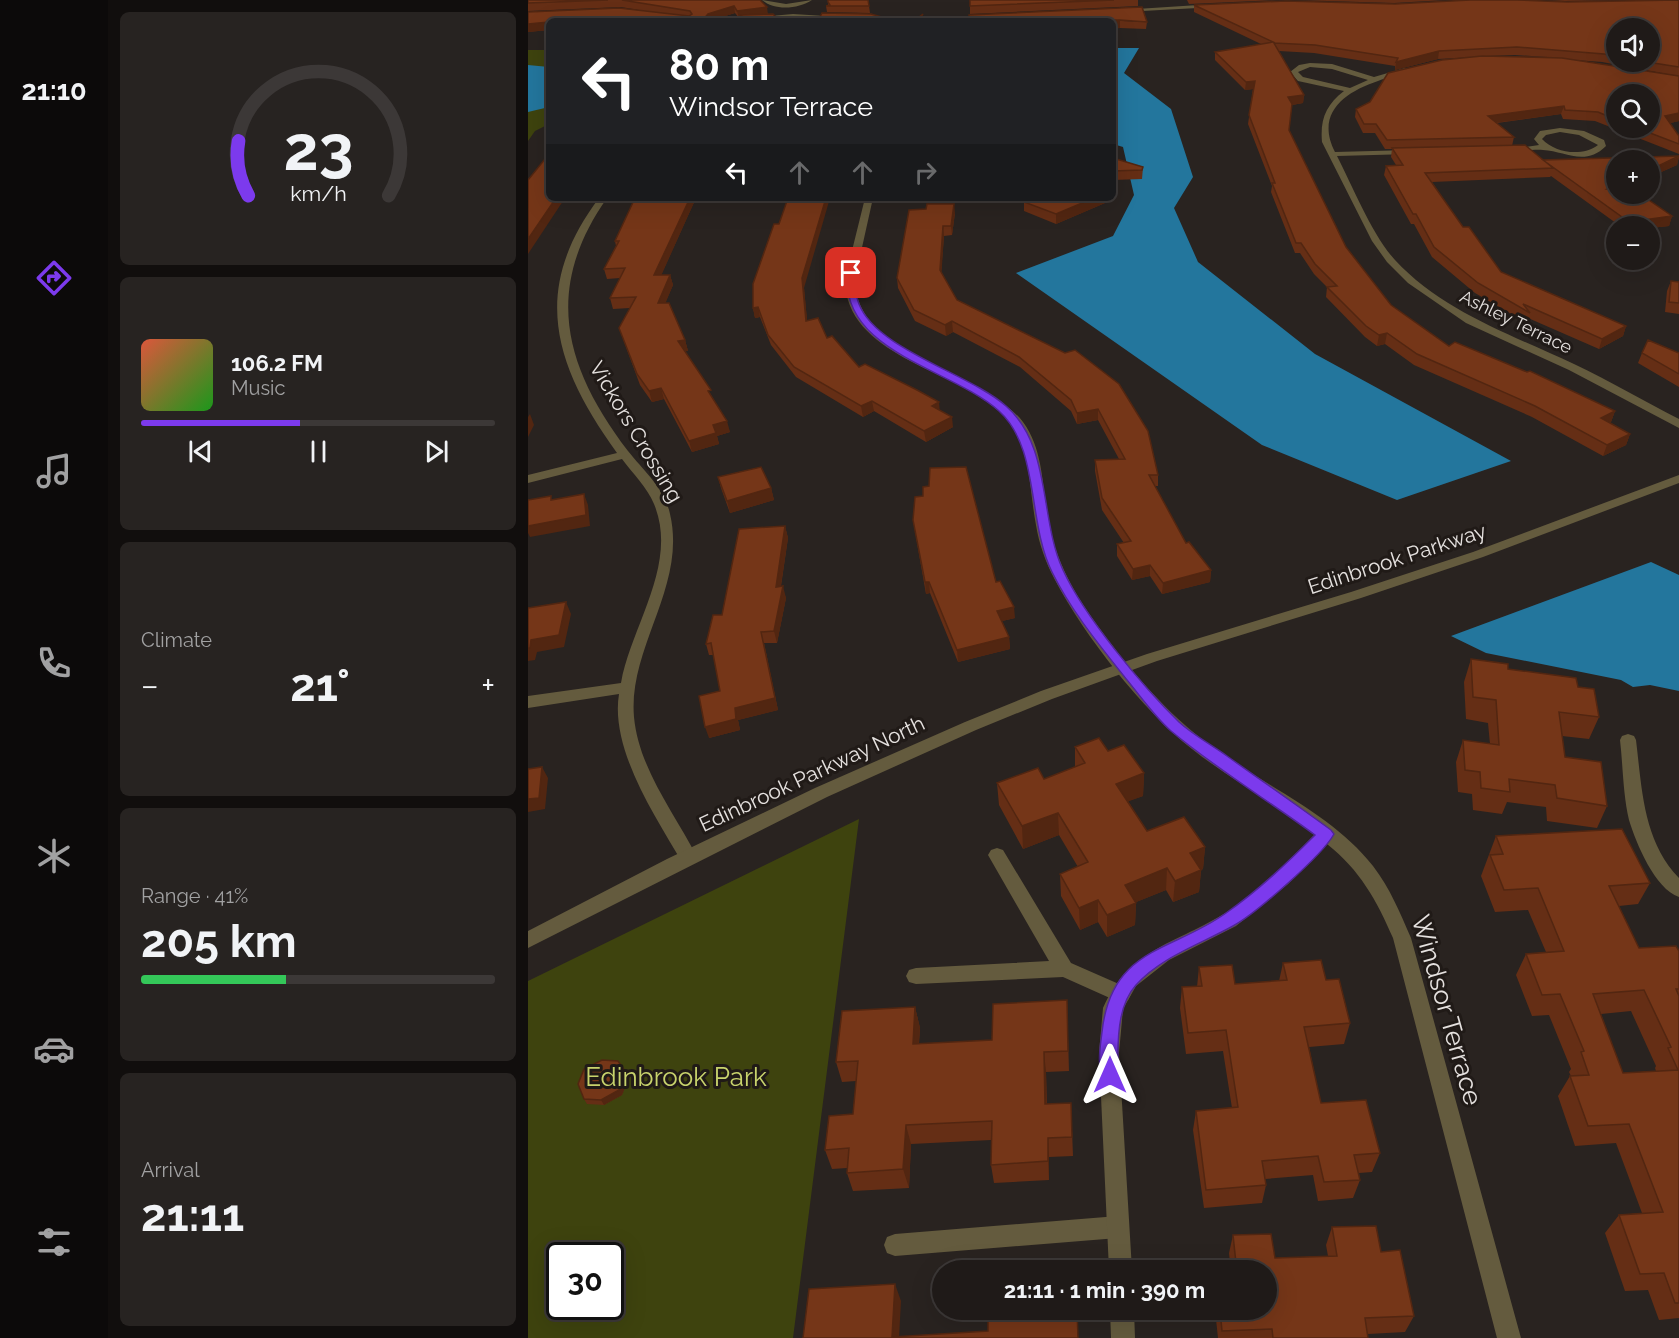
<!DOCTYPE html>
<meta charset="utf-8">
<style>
:root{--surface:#1f1a18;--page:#272321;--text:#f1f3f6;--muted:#a1a1a2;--line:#3c3837;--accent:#7c3aed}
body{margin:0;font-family:Raleway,sans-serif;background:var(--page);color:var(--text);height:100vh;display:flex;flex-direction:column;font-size:22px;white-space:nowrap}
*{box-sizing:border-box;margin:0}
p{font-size:20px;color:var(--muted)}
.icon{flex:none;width:33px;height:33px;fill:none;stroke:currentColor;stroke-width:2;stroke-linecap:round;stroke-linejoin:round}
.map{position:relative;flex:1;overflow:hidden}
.sheet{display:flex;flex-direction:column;gap:12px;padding:12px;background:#110e0d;width:420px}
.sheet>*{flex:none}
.guide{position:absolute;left:18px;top:18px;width:570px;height:183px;border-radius:9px;box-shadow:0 6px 24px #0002,0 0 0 2px var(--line);background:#202124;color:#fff;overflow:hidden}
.fabs{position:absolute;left:1078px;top:18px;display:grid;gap:12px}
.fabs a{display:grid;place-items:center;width:54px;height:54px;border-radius:50%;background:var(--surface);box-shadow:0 6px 24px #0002,0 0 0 2px var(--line);font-size:30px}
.speed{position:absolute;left:18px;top:1242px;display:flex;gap:12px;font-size:30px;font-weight:700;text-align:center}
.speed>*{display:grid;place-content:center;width:78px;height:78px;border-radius:50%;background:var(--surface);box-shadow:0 6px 24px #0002,0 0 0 2px var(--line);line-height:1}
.speed .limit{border:3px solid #111;border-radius:9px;background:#fff;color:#111}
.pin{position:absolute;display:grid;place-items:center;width:51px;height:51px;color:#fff;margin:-26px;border-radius:12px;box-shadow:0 3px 9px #0006}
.me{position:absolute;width:66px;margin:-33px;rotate:0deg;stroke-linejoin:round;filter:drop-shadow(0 0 4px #0008)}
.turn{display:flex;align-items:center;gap:21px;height:126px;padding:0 24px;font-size:27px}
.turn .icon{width:78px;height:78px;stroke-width:2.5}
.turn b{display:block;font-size:42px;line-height:51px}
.lanes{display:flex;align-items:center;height:57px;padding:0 24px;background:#0003;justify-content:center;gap:30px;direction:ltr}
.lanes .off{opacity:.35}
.big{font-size:45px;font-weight:700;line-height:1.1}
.sheet .tile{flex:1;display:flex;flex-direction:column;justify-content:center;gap:9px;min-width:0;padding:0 21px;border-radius:9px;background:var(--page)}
.sheet .dial{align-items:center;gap:0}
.dial svg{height:156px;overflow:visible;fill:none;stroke:var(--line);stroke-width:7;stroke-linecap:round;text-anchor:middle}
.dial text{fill:var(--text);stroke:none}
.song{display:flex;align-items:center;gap:18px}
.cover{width:72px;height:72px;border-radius:9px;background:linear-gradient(135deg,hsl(10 70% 55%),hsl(120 70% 35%))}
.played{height:6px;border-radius:3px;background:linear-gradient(90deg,var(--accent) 45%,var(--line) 45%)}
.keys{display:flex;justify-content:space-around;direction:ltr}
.heat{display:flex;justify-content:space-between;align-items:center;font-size:33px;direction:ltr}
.charge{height:9px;border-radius:4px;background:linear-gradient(90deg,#34c759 41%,var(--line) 0)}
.trip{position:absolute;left:404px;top:1260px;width:345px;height:60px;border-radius:30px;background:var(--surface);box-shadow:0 6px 24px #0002,0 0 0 2px var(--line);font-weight:700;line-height:60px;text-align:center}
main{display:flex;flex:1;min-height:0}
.dock{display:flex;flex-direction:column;width:108px;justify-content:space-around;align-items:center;background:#0c0a0a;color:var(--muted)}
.dock .icon{width:42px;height:42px}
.dock .active{color:var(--accent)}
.dock b{font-size:27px;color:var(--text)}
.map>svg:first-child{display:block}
</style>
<main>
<nav class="dock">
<b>21:10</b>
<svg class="icon active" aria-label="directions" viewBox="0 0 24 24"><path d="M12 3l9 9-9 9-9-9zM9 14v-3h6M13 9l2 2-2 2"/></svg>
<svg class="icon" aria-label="music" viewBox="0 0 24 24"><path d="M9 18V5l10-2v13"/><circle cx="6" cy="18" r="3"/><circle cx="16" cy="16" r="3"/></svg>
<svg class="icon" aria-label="phone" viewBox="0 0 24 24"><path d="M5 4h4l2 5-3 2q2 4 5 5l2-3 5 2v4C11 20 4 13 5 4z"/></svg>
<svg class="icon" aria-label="climate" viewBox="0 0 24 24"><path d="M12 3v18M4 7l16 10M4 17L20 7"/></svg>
<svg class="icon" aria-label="car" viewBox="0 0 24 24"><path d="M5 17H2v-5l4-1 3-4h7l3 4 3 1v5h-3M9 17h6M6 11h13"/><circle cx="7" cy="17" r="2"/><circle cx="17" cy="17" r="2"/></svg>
<svg class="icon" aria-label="filters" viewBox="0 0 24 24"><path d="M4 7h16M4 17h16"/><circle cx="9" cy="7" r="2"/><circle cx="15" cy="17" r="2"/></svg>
</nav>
<section class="sheet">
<div class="tile dial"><svg viewBox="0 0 100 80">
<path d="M14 69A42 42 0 1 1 86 69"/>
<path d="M14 69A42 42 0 0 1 9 41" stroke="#7c3aed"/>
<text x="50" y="56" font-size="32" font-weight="700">23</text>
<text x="50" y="72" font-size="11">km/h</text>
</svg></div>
<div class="tile">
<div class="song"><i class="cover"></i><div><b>106.2 FM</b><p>Music</p></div></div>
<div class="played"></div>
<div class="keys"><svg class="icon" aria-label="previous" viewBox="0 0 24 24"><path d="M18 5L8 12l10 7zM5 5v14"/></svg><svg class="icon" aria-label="pause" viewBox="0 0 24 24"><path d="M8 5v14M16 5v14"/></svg><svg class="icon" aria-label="next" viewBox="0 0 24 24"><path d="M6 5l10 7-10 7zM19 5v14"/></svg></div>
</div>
<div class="tile"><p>Climate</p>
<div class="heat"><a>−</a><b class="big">21°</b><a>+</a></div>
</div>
<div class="tile"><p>Range · 41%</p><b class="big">205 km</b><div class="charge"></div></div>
<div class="tile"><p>Arrival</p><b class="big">21:11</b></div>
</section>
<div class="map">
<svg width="1151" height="1338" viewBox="0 0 1151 1338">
<rect width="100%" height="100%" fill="#292320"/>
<!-- green -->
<path fill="#3e430e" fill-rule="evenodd" d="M0,50H21V124L7,131L0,141Z
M331,819L265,1338H0V981ZM32,1256H82V1306H32Z"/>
<!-- water -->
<path fill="#23769d" d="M585,48H611L596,73L643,109L665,177L646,208L670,262L787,354L983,461L869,500L734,445L488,273L585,236L606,195L595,147L585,144Z
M0,65L21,67V107L0,112Z
M1123,562L1151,575V691L1122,685L1105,687L1093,680L958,653L923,636Z"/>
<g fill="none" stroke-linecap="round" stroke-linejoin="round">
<!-- service -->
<path fill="#645b3e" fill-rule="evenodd" d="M1100,734L1106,736L1108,740C1114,789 1115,841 1151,878V897C1127,889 1108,843 1101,820C1095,795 1095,766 1092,740L1094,736Z
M469,848L475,850L543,963L600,988L603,994L600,1000L593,1003L535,977L388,984L381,982L378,976L381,970L388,968L521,961L460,855L463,850Z
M590,1216L598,1219L601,1227L598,1235L590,1238L367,1256L359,1253L356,1245L359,1237L367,1234Z"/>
<!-- minor -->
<path fill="#645b3e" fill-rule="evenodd" d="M234,0L258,4L284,0C270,9 247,11 234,0Z
M686,4L688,7L596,12L593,10Z
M265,14L314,17L206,21L209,19Z
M341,16H461L464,18L339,19Z
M782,63L804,64L846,77L877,68L881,70C872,75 860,77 850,81C817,92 787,113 807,152L883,150L887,152L883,154L809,156C825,187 844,235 867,260C914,311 984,335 1046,364C1082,381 1116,401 1151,419V428L1041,370L938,323L880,283L859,262L844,241L794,142C792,119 798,105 816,91L770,81L762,72L771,65ZM782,67L804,69L840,80L822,88L775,77L770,72Z
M1032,128L1056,131L1076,140L1078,146C1057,167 1037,151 1015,150C1005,149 993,152 982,152L978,150L1011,145L1006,139L1012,131ZM1032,132L1051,135L1070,145C1054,157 1027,153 1014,139L1018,135Z
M71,198H79C15,289 36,367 100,451C115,470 137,489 142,514C159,586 100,647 106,717C111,769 146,812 169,857L166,862L160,864L154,862C127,816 82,749 91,694L0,708V696L93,683C103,626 151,564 126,504C119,487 105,474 94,459L0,483V475L89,453C27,367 1,291 71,198Z
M337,198H345L327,279C327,358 453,368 495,422C517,452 514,492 521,526C528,557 542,586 560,612C591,657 632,707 675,740C729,783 802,811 845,866C862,888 872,913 883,938L993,1338H969L865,938C849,901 832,870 799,844L760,884L708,926L641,960L608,986L595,1009L591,1053L604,1270H581L571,1053L575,1008C602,949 644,945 694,915C729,895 759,863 787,834C748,803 703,780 664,749C615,711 556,635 527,580C518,563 511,544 508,525C500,483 504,443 471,411C426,369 317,356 317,279Z
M582,1310H606L607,1338H583Z"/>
<!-- tertiary -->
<path fill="#645b3e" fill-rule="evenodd" d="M1151,475V483L955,557L833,598L629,661L524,699L448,730L299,797L0,948V931L139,859L287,788L437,722L513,691L619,654L823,592L945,552Z"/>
</g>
<!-- wall -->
<path fill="#652e15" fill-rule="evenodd" d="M0,0H232L240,14L252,21H214L213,18H211L207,13L181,21H21V30L0,32V12L117,11L93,7L0,11Z
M442,0H610V6L442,14Z
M659,0H751L661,4Z
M766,0H918L866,3Z
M942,0H989L1039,2L1151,0V121L1142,123L1151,136V154L1067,121L1035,119L1033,114L969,123L986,137L984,146L997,145L1015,160L1151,156L1149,165L1122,177V160H1089V194H1112L1144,216L1141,226L1122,228V226H1092L1023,176L1022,177L904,182L935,227H941L973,272L1098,326L1095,336L1071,349L1000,318L999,323L947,293L904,257L886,224H883L856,175L858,166L868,165L863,157L864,149H857L847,133H835L827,117L828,109L842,102L860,73L914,60L948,57L910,59L867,70V66L786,53L751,51L776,95L775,103L764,105L761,130L818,247L863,305L921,346L927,342L999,372L1002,371L1087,411L1083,422L1082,423L1102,434L1098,445L1075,456L1004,417L886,365L857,344L849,346L837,337L798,297L799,287L786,274L772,253H767L743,192L744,186L720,124L725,89L717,90L687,60V52L733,44L666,12V5L758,1L867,4ZM1089,28H1122V62H1089ZM987,55L1020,57L958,56ZM1047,60L1074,62L1150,76ZM1089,94H1122V128H1089Z
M1018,0H1101L1037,1Z
M300,2L341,6L342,13L299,12L298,6L300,5Z
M441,15L619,22L618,29L592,28Z
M585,158L615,167L614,179L585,180Z
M168,198L133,275H142L145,285L137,303L157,340L160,351H157L186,400L202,432L189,436L191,444L164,452L136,399L124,402L112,385L91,328L102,308L85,309L82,298L92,278L79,279L76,269L88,246L87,241Z
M505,198H577V203L528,224L496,211V202Z
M427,213L424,235L416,236L413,273L429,300L537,353L630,475V486H627L658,543L683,570L682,582L634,594L622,576L604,580L589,556V544L596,543L574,510L567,471V460L591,459L570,420L549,424L543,411L492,367L425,332L418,336L387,321L370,288L369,278Z
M1143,281L1151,282V314L1137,312L1139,291Z
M276,288L279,320L299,338L331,367L412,410L425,427L398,442L346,411L335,417L268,377L243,345L232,317L227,318L225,308Z
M1114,353H1151V387L1110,363Z
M190,477L243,488L246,500L202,513L193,488Z
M385,520L468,582L487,618L474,621L481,637L482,649L430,662L402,593L398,594Z
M257,526L260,538L253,586L258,598L249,643H236L250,710L210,720L212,730L181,738L192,691L185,655H181L178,644L194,615Z
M943,659L1050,687L1071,717L1061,739L1034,736L1037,757L1079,806L1069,828L1019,821L1018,807L979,802L974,814L945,810L944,794L930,792L928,762L935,740L962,744L960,723L938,719L936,682Z
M547,747L580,751L616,773L615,796L600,801L619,831L677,847L675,869L673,870L671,892L645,902L638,890L608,902L607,925L579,937L570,922L552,930L533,896L532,874L550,867L531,835L495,849L471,805L469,783L516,779L547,767Z
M968,836L1122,883L1110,904L1091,906L1111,948L1151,951V1318L1131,1320L1120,1290L1097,1291L1077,1233L1091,1215L1114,1213L1088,1143L1047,1146L1030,1096L1042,1076H1043L1041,1072L1043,1069L1021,1015L1004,1016L988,975L998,954L1018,952L1000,910L967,912L953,876ZM1103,1011L1128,1066L1127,1068L1128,1071L1095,1073L1073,1014Z
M755,963L798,980L822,1023L816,1044L781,1047L793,1103L852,1153L844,1172L831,1173L832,1180L825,1198L790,1201L785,1175L737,1179L738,1185L734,1203L676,1208L665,1130L668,1111L704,1108L695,1051L658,1054L652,1008L654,987H669L671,967L707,984L751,981Z
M539,1000L541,1071L518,1072L519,1104L543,1103L545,1156L521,1157V1180L466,1183L463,1165V1140L383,1144L381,1188L325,1191L319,1173V1168L304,1169L297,1150L325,1114L328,1081L314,1082L308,1062L387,1007L392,1028L391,1044L464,1040Z
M101,1077L94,1095L76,1105L59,1104L56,1099Z
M804,1227L853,1252L886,1316L877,1332L840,1334V1338H690L687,1310H738V1270H686L688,1264L702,1263L701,1253L705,1235L747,1258L800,1256L798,1245Z"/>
<!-- shaded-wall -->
<path fill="#522611" d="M206,6L207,13L181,21H174L180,14Z
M239,7L240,15H213V18H211L209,11Z
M592,20V28L585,29V21Z
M18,22L20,30L0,32V24Z
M911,51L910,59L867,70L868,62Z
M727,81L726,89L717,90L718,82Z
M776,95L775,103L764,105L760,97Z
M1036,106L1033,114L958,124L960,116Z
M1151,113V121L1134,125L1137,116Z
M1151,157L1149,165L1122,177V170Z
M1089,184V192L1079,189Z
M28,198H37L0,254V239Z
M162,198H168L129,285L126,275Z
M298,198H302L276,288L280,331L278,321L274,278Z
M566,198H577V203L528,224V214Z
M426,204L427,213L424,235L423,226Z
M1144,216L1141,226L1122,228V226H1100L1101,222Z
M415,226L416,236L413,280L412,270Z
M142,275L145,285L133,314L130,303Z
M230,307L232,317L227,318L225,308Z
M424,321L425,332L418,336L417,325Z
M1098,326L1095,336L1071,349L1074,339Z
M859,333L857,344L849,346L851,335Z
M157,340L160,351L153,352L150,341Z
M133,388L136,399L124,402L121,391Z
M344,401L346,411L335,417L333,406Z
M411,402L412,413L404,406Z
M570,409V420L549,424V413Z
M1087,411L1083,422L1069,429L1073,418Z
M2,414L6,425L0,437V417Z
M424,417L425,427L398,442L396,431Z
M199,421L202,432L189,436L191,444L164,452L161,441L185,425Z
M1102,434L1098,445L1075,456L1079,445Z
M243,488L246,500L202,513L199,501Z
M56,494L60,505L62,526L2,537L0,533V524Z
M257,526L260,538L251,598L248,587Z
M622,565V576L604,580L605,569Z
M683,570L682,582L634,594L635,583Z
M397,582H401L402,593L398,594Z
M255,586L258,598L249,643L246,631Z
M38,602L43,614L36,647L9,652L7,660L0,661V648L3,640Z
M486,607L487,618L470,622L469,611Z
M233,632L250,710L210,720L212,730L181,738L177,727L207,708Z
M481,637L482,649L430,662L429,650Z
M14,767L20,778L17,809L0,812V799Z
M616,773L615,796L588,806V784Z
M530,813L531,835L495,849L494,826Z
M677,847L675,869L660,875L662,853Z
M639,868L638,890L596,907L597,885Z
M673,870L671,892L645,902L647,881Z
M570,900V922L552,930L551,908Z
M608,903L607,925L579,937V915Z
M387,1007L392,1028L389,1064L385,1044Z
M516,1052L518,1072L519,1124L517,1104Z
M98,1072L101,1077L94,1095L76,1105L73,1100Z
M378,1125L383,1144L381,1188L375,1169Z
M520,1138L521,1157V1180L520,1161Z
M367,1284L373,1301L371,1338H364Z"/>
<!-- building -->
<path fill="#753618" stroke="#522611" stroke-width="1.5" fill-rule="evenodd" d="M0,0H80L0,3Z
M94,0H232L239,7L209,11L206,6L180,14L174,21H93L88,20L86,21H21V22L0,24V12L91,8L161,16L164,14L162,11Z
M300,0H340L341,6H298L302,5L300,2Z
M442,0H586L442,6Z
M942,0H989L1039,2L1151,0V67L1119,62H1122V28H1089V56L1076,54L989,47L911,51L868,62L870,58L787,45L746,43L776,95L760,97L764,104L761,130L818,247L863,305L921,346L927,342L999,372L1002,371L1087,411L1073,418L1102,434L1079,445L1007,406L889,354L859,333L851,335L838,326L799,287L809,286L787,264L773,243H768L744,183H747L721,115L727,81L718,82L687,52L745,42L666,5L758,1L867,4Z
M614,7L619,22L592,20L441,21V15Z
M294,13L343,14L368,21H290Z
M245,14L252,21H217L213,15Z
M395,14L391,21H386Z
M954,56L1034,58L1151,76V113L1137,116L1151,136V144L1109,128H1122V94H1089V120L1070,112L1037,110L1036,106L960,116L986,137L859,140L848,124H836L828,109L842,102L860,73L914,60Z
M997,145L1025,168L897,173L935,227H941L973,272L1098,326L1074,339L995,304L1002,313L950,283L906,247L888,214H885L858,166L875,165L864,148Z
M21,154V198H28L0,239V180Z
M1151,156L1122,170V160H1089V184L1079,189L1089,190V194H1112L1144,216L1101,222L1015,160Z
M585,158L615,167L614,170L585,171Z
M107,198H162L126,275H142L130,303H141L157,340L150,341L183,390L180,391L199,421L185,425L188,433L161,441L133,388L121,391L109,374L91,328L108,297L82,298L97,268L76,269L91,241H87Z
M260,198H298L274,278L278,321L290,318L299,338L304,336L331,367L337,364L389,390L411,402L404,406L424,417L396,431L344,401L333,406L266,367L240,335L230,307L225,308V284L246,224H251Z
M505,198H566L528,214L496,202Z
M399,204H426L423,226H415L412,270L429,300L537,353L547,350L591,384L620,431L630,475H621L658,543L661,542L683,570L635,583L622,565L605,569L589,544L603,541L574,498L567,460L597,459L570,409L549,413L543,400L491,357L424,321L417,325L386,310L369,278L381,210L398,209Z
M1143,281L1151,282V303L1141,302Z
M1120,340L1151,353V374L1114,353Z
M233,467L243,488L199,501L190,477Z
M438,467L468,582L472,581L486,607L469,611L481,637L429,650L401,582H397L385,520L387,497L395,496V487L401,486L402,468Z
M56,494L58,515L0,526V500L23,496V500Z
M257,526L248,587L255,586L246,631L233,632L247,698L207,708L208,719L177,727L171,696L192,691L183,643L178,644L185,615H194L211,529Z
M38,602L31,635L3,640L2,648H0V608Z
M943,659L980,664V669L1048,678L1050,687L1066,689L1071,717L1031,712L1037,757L1073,762L1079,806L1029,798L1027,785L981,779L982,792L953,788L952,772L937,770L935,740L971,745L968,700L945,697Z
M571,738L580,751L596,745L616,773L588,784L619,831L656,817L677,847L662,853L673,870L647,881L639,868L597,885L608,903L579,915L570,900L551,908L532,874L560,862L530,813L494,826L469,783L510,768L516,779L557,763L547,747Z
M14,767L11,798L0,799V769Z
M1094,829L1122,883L1081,886L1111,948L1148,946L1151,951V989H1148L1151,996V1303H1147L1136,1273L1112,1274L1091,1215L1135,1212L1101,1124L1060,1126L1042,1076L1061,1075L1053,1052L1056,1051L1032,994L1014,995L998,954L1036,951L1010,888L976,890L962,855L975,854L968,836ZM1116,990L1143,1047L1140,1048L1150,1070L1095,1073L1065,994Z
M793,960L798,980L811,979L822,1023L776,1027L793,1103L838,1100L852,1153L826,1155L832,1180L796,1182L790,1156L734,1161L738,1185L678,1190L668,1111L710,1107L698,1030L660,1033L654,987L674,986L671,967L704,965L707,984L759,980L755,963Z
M539,1000L540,1051L516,1052L517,1104L543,1103L544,1137L520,1138V1161L463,1165L464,1121L378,1125L375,1169L319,1173L321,1148L297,1150L301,1116L325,1114L330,1061L308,1062L314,1011L387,1007L385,1044L464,1040L465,1004Z
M74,1060L90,1061L98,1072L91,1090L73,1100L56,1099L50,1084L56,1069Z
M848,1226L853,1252L872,1250L886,1316L837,1318L840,1338H745L744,1329L694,1331L692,1310H738V1270H688V1264L708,1263L705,1235L743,1234L747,1258L809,1256L804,1227Z
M367,1284L364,1337L460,1331V1310H549L550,1338H275L281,1289Z"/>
<!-- route -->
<path fill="#7c3aed" stroke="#51269a" stroke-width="1.5" d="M323,270L328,273C327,284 327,294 331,304C348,349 442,374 478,406C524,446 511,518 535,570C556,616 615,687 651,722C665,735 684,745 699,756C734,781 769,805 803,830L806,834C795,855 726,915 705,926C673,944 633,957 608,985C592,1003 590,1031 590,1054C590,1064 592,1072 588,1081L582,1084L575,1081C569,1066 572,1047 574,1032C583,947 644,952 698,913C731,890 759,863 787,835C741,801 687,768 643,731C627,717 613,697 599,680C572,646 543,611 524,572C499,522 512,448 471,411C423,368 313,353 319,273Z"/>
<g text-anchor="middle" stroke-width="6" stroke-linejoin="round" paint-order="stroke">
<!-- far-street labels -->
<g font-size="18" fill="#e5e1df" stroke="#201a17">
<text transform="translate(988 322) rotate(26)" y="6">Ashley Terrace</text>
</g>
<!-- street labels -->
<g font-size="21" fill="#e5e1df" stroke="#201a17">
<text transform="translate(108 432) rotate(59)" y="7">Vickors Crossing</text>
<text transform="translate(869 559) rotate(-18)" y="7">Edinbrook Parkway</text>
<text transform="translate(284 774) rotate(-25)" y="7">Edinbrook Parkway North</text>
</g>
<!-- near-street labels -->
<g font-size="26" fill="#e5e1df" stroke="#201a17">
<text transform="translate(919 1010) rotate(74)" y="9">Windsor Terrace</text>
</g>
<!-- near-park labels -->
<g font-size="26" fill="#c8d36c" stroke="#201a17">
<text x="148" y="1086">Edinbrook Park</text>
</g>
</g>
</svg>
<div class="fabs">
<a><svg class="icon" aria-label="sound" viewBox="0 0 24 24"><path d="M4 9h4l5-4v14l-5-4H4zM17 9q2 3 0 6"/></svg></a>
<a><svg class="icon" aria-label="search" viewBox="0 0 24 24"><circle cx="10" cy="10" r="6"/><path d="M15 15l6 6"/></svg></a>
<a>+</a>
<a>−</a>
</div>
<div class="speed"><div class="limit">30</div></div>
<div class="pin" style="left:323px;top:273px;background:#d93025"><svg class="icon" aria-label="arrive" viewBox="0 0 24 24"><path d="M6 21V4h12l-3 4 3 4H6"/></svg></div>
<svg class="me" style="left:582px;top:1075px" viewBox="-20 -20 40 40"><path d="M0-17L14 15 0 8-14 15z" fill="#7c3aed" stroke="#fff" stroke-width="4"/></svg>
<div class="trip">21:11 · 1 min · 390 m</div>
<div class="guide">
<div class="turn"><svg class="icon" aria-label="left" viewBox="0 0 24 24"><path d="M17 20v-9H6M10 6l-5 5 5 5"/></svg><div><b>80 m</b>Windsor Terrace</div></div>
<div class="lanes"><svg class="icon" aria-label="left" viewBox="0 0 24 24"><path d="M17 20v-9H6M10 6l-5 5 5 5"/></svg><svg class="icon off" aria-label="ahead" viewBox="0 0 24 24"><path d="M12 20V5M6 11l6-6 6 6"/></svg><svg class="icon off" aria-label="ahead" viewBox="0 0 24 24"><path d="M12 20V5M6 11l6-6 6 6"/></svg><svg class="icon off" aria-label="right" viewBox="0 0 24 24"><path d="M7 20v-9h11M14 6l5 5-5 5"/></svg></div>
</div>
</div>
</main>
